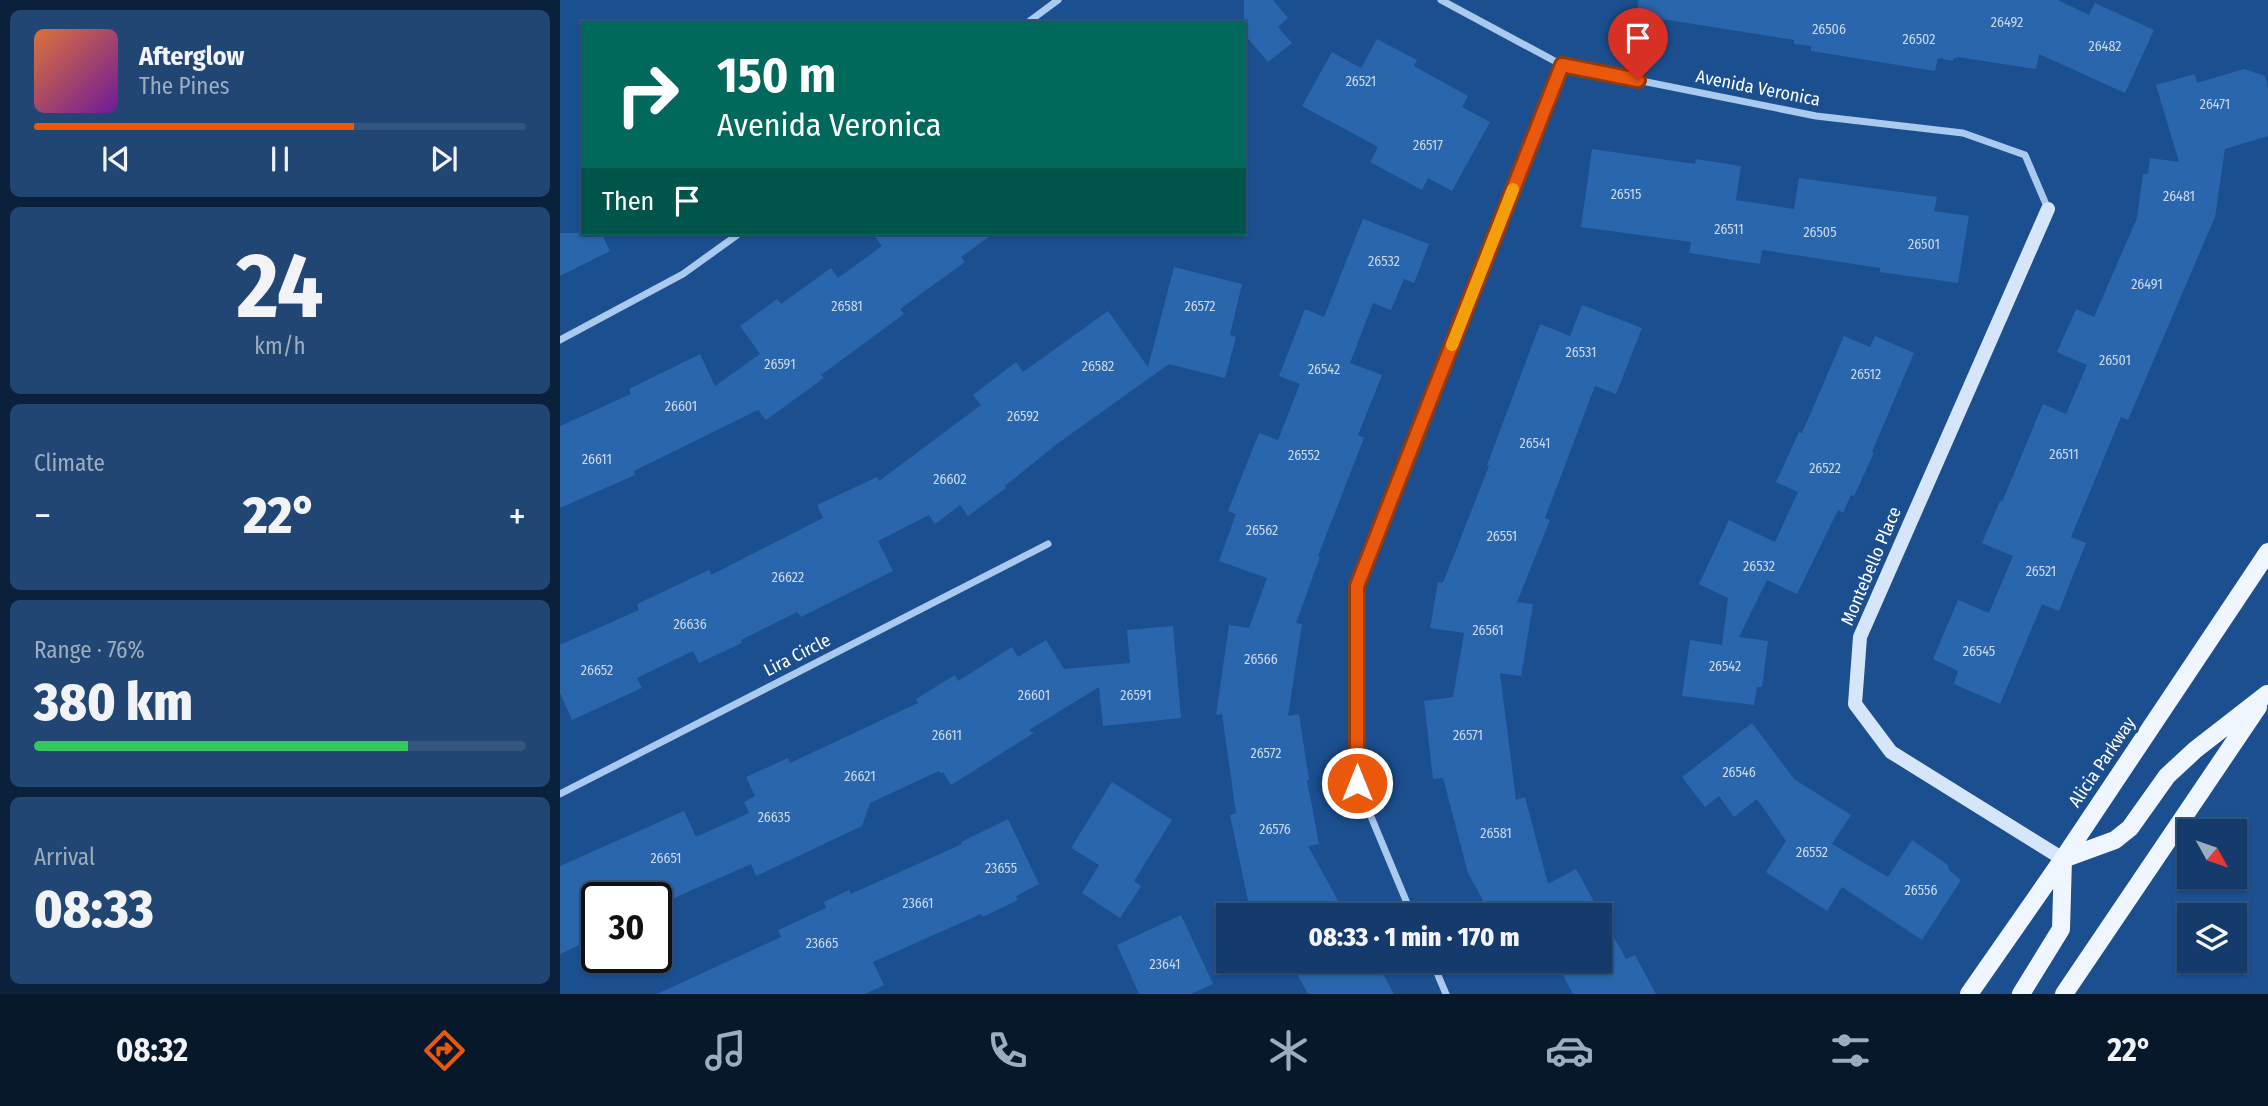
<!DOCTYPE html>
<meta charset="utf-8">
<style>
:root{--surface:#143b6b;--page:#214673;--text:#f1f3f6;--muted:#9dadc1;--line:#33557e;--accent:#ea580c}
body{margin:0;font-family:"Fira Sans Condensed",sans-serif;background:var(--page);color:var(--text);height:100vh;display:flex;flex-direction:column;font-size:26px;white-space:nowrap}
*{box-sizing:border-box;margin:0}
p{font-size:23px;color:var(--muted)}
.icon{flex:none;width:38px;height:38px;fill:none;stroke:currentColor;stroke-width:2;stroke-linecap:round;stroke-linejoin:round}
.map{position:relative;flex:1;overflow:hidden}
.drawer{display:flex;flex-direction:column;gap:10px;padding:10px;background:#0b203b;width:560px}
.drawer>*{flex:none}
.guide{position:absolute;left:21px;top:21px;width:665px;height:214px;border-radius:0px;box-shadow:0 2px 5px #0004,0 0 0 2px var(--line);background:#00695c;color:#fff;overflow:hidden}
.needle{width:46px;rotate:130deg}
.tools{position:absolute;left:1617px;top:819px;display:grid;gap:14px}
.tools a{display:grid;place-items:center;width:70px;height:70px;border-radius:0px;background:var(--surface);box-shadow:0 2px 5px #0004,0 0 0 2px var(--line);font-size:35px}
.speed{position:absolute;left:21px;top:882px;display:flex;gap:14px;font-size:35px;font-weight:700;text-align:center}
.speed>*{display:grid;place-content:center;width:91px;height:91px;border-radius:50%;background:var(--surface);box-shadow:0 2px 5px #0004,0 0 0 2px var(--line);line-height:1}
.speed .limit{border:4px solid #111;border-radius:10px;background:#fff;color:#111}
.pin{position:absolute;display:grid;place-items:center;width:60px;height:60px;color:#fff;margin:-72px -30px;border-radius:50% 50% 50% 0;rotate:-45deg;box-shadow:0 0 7px #0007}
.pin .icon{rotate:45deg}
.me{position:absolute;width:77px;margin:-38px;rotate:0deg;stroke-linejoin:round;filter:drop-shadow(0 0 5px #0008)}
.turn{display:flex;align-items:center;gap:24px;height:147px;padding:0 21px;font-size:32px}
.turn .icon{width:91px;height:91px;stroke-width:2.5}
.turn b{display:block;font-size:49px;line-height:60px}
.then{display:flex;align-items:center;height:66px;padding:0 21px;background:#0003;gap:14px;font-size:26px}
.big{font-size:52px;font-weight:800;line-height:1.1}
.drawer .widget{flex:1;display:flex;flex-direction:column;justify-content:center;gap:10px;min-width:0;padding:0 24px;border-radius:10px;background:var(--page)}
.drawer .dial{align-items:center;gap:0}
.dial b{font-size:91px;line-height:1}
.song{display:flex;align-items:center;gap:21px}
.cover{width:84px;height:84px;border-radius:10px;background:linear-gradient(135deg,hsl(20 70% 55%),hsl(280 70% 35%))}
.played{height:7px;border-radius:4px;background:linear-gradient(90deg,var(--accent) 65%,var(--line) 65%)}
.keys{display:flex;justify-content:space-around;direction:ltr}
.heat{display:flex;justify-content:space-between;align-items:center;font-size:38px;direction:ltr}
.charge{height:10px;border-radius:5px;background:linear-gradient(90deg,#34c759 76%,var(--line) 0)}
.trip{position:absolute;left:656px;top:903px;width:396px;height:70px;border-radius:0px;background:var(--surface);box-shadow:0 2px 5px #0004,0 0 0 2px var(--line);font-weight:800;line-height:70px;text-align:center}
.dock{display:flex;height:112px;justify-content:space-around;align-items:center;background:#08182b;color:var(--muted)}
.dock .icon{width:49px;height:49px}
.dock .active{color:var(--accent)}
.dock b{font-size:32px;color:var(--text)}
main{display:flex;flex:1;min-height:0}
.map>svg:first-child{display:block}
</style>
<main>
<section class="drawer">
<div class="widget">
<div class="song"><i class="cover"></i><div><b>Afterglow</b><p>The Pines</p></div></div>
<div class="played"></div>
<div class="keys"><svg class="icon" aria-label="previous" viewBox="0 0 24 24"><path d="M18 5L8 12l10 7zM5 5v14"/></svg><svg class="icon" aria-label="pause" viewBox="0 0 24 24"><path d="M8 5v14M16 5v14"/></svg><svg class="icon" aria-label="next" viewBox="0 0 24 24"><path d="M6 5l10 7-10 7zM19 5v14"/></svg></div>
</div>
<div class="widget dial"><b>24</b><p>km/h</p></div>
<div class="widget"><p>Climate</p>
<div class="heat"><a>−</a><b class="big">22°</b><a>+</a></div>
</div>
<div class="widget"><p>Range · 76%</p><b class="big">380 km</b><div class="charge"></div></div>
<div class="widget"><p>Arrival</p><b class="big">08:33</b></div>
</section>
<div class="map">
<svg width="1708" height="994" viewBox="0 0 1708 994">
<rect width="100%" height="100%" fill="#1b4f8f"/>
<!-- building -->
<path fill="#2a66ad" d="M684,0H713L728,18L718,27L732,43L708,62L684,34Z
M1078,0H1498L1529,15L1535,3L1594,30L1565,93L1479,54L1476,69L1397,57V58H1394L1393,61L1378,58L1375,71L1251,51V46L1234,44V40L1077,15Z
M817,39L857,60L854,66L908,96L902,107L930,122L892,191L868,178L862,190L810,162L818,147L742,106L772,52L801,68Z
M1684,69L1705,76L1708,88V136L1665,149L1655,217L1568,420L1561,417L1511,537L1526,543L1499,611L1482,604L1440,704L1394,684L1398,671L1373,659L1398,600L1429,613L1453,556L1422,543L1440,501L1442,502L1483,404L1506,414L1527,365L1497,352L1516,309L1534,317L1577,218L1583,174H1588L1590,158L1619,162L1596,85L1635,74L1637,83Z
M1032,149L1135,164L1136,159L1181,166L1176,200L1234,209L1239,178L1377,197L1374,211L1409,216L1398,283L1320,272V268L1202,250L1200,264L1129,253L1131,242L1021,227Z
M803,219L869,244L854,283L844,279L831,310L813,303L790,363L822,375L798,435L804,438L758,556L760,557L736,623L742,624L728,716L739,714L749,780L747,781L759,844L748,846L786,915H691L670,815L676,813L662,714L656,715L669,625L689,628L707,578L659,561L676,514L668,511L699,433L718,440L740,384L719,376L745,309L764,317Z
M0,233H41L50,251L0,276Z
M312,233H434L401,257L405,262L340,309L344,314L261,375L264,378L206,420L198,410L74,471L75,475L0,508V426L71,394L69,389L140,354L155,386L200,354L180,326L217,299L221,304L271,268L278,278L322,246Z
M614,267L682,284L670,335L676,337L665,378L609,364L497,444L445,486L446,488L408,516L400,505L375,524L369,515L318,541L333,571L241,617L237,612L181,640L182,643L139,663L133,651L77,678L82,688L12,720L0,693V645L79,610L77,604L149,570L151,575L263,518L257,505L317,477L319,481L421,405L413,395L456,362L463,372L548,311L588,367Z
M1022,305L1082,328L1056,394L1035,386L985,518L990,520L957,602L973,604L961,676L940,673L956,800L965,797L988,884L1016,869L1066,959L1075,955L1096,994H1013L995,961H1040V915H931L908,873L883,778L873,779L864,701L893,697L904,633L870,628L878,582L883,583L929,466L927,465L980,324L1010,336Z
M1284,336L1310,347L1315,336L1354,353L1312,452L1314,453L1294,496L1291,495L1283,513L1278,510L1237,594L1207,580L1179,637L1208,641L1202,687H1197L1194,705L1122,696L1130,640L1162,645L1168,598L1139,584L1169,520L1215,542L1238,492L1216,482L1239,432L1242,433Z
M613,626L621,718L543,726L539,687L469,730L474,733L391,785L383,772L381,774L379,771L310,803L302,826L196,876L191,864L96,906V898H37V937L0,954V866L124,811L136,837L189,813L184,802L195,796L186,777L228,758L230,763L358,703L356,699L395,675L398,681L452,647L458,657L486,640L504,669L570,663L567,630Z
M1192,723L1234,779L1291,815L1272,844L1328,877L1352,840L1388,865L1389,870L1401,880L1362,940L1282,887L1267,911L1206,872L1226,841L1197,799L1174,817L1159,796L1145,807L1122,777Z
M552,782L612,820L574,881L581,886L560,918L522,893L539,865L511,848Z
M448,819L479,884L456,896L458,900L423,917L421,914L313,962L324,985L305,994H97L221,937L218,930L266,908L264,902L289,890L291,894L402,844L401,842Z
M621,915L653,984L631,994H579L557,945Z
M730,961H816L834,994H748Z"/>
<g fill="none" stroke-linecap="round" stroke-linejoin="round">
<!-- street -->
<path stroke="#a9c9ee" stroke-width="7" d="M881,0L1002,65L1256,116L1403,133L1465,155L1488,209
M467,23L498,0
M0,340L123,274L180,233
M0,794L488,544
M852,915L797,783V587L1002,65
M872,961L886,994"/>
<!-- secondary -->
<path stroke="#d6e6fa" stroke-width="14" d="M1488,209L1300,637L1295,704L1331,752L1503,859"/>
<!-- primary -->
<path stroke="#f0f6ff" stroke-width="18" d="M1409,994L1503,859L1708,552
M1461,994L1501,929L1503,859L1555,840L1570,828L1607,776L1635,750L1707,694
M1504,994L1698,707"/>
</g>
<g fill="none" stroke-linecap="round" stroke-linejoin="round">
<defs>
<path id="route" d="M797,783V586L1002,65L1078,80"/>
</defs>
<!-- route casing -->
<use href="#route" stroke="#983908" stroke-width="18"/>
<!-- route -->
<use href="#route" stroke="#ea580c" stroke-width="12"/>
<!-- slow -->
<path stroke="#f59e0b" stroke-width="12" d="M892,345L953,189"/>
</g>
<g text-anchor="middle" stroke-width="7" stroke-linejoin="round" paint-order="stroke">
<!-- number labels -->
<g font-size="14" fill="#cad9ea">
<text x="1447" y="27">26492</text>
<text x="1269" y="34">26506</text>
<text x="1359" y="44">26502</text>
<text x="1545" y="51">26482</text>
<text x="801" y="86">26521</text>
<text x="1655" y="109">26471</text>
<text x="868" y="150">26517</text>
<text x="1066" y="199">26515</text>
<text x="1619" y="201">26481</text>
<text x="1169" y="234">26511</text>
<text x="1260" y="237">26505</text>
<text x="1364" y="249">26501</text>
<text x="824" y="266">26532</text>
<text x="1587" y="289">26491</text>
<text x="287" y="311">26581</text>
<text x="640" y="311">26572</text>
<text x="1021" y="357">26531</text>
<text x="1555" y="365">26501</text>
<text x="220" y="369">26591</text>
<text x="538" y="371">26582</text>
<text x="764" y="374">26542</text>
<text x="1306" y="379">26512</text>
<text x="121" y="411">26601</text>
<text x="463" y="421">26592</text>
<text x="975" y="448">26541</text>
<text x="1504" y="459">26511</text>
<text x="744" y="460">26552</text>
<text x="37" y="464">26611</text>
<text x="1265" y="473">26522</text>
<text x="390" y="484">26602</text>
<text x="702" y="535">26562</text>
<text x="942" y="541">26551</text>
<text x="1199" y="571">26532</text>
<text x="1481" y="576">26521</text>
<text x="228" y="582">26622</text>
<text x="130" y="629">26636</text>
<text x="928" y="635">26561</text>
<text x="1419" y="656">26545</text>
<text x="701" y="664">26566</text>
<text x="1165" y="671">26542</text>
<text x="37" y="675">26652</text>
<text x="474" y="700">26601</text>
<text x="576" y="700">26591</text>
<text x="387" y="740">26611</text>
<text x="908" y="740">26571</text>
<text x="706" y="758">26572</text>
<text x="1179" y="777">26546</text>
<text x="300" y="781">26621</text>
<text x="214" y="822">26635</text>
<text x="715" y="834">26576</text>
<text x="936" y="838">26581</text>
<text x="1252" y="857">26552</text>
<text x="106" y="863">26651</text>
<text x="441" y="873">23655</text>
<text x="1361" y="895">26556</text>
<text x="358" y="908">23661</text>
<text x="262" y="948">23665</text>
<text x="605" y="969">23641</text>
</g>
<!-- street labels -->
<g font-size="18" fill="#fff" stroke="#1b4f8f">
<text transform="translate(1198 88) rotate(11)" y="6">Avenida Veronica</text>
<text transform="translate(1311 566) rotate(-67)" y="6">Montebello Place</text>
<text transform="translate(237 655) rotate(-27)" y="6">Lira Circle</text>
<text transform="translate(1542 762) rotate(-56)" y="6">Alicia Parkway</text>
</g>
</g>
</svg>
<div class="tools">
<a><svg class="needle" viewBox="-14 -14 28 28"><path d="M0-13l5 13h-10z" fill="#e53935"/><path d="M0 13l5-13h-10z" fill="#9dadc1"/></svg></a>
<a><svg class="icon" aria-label="layers" viewBox="0 0 24 24"><path d="M12 4l9 5-9 5-9-5zM3 14l9 5 9-5"/></svg></a>
</div>
<div class="speed"><div class="limit">30</div></div>
<div class="pin" style="left:1078px;top:80px;background:#d93025"><svg class="icon" aria-label="arrive" viewBox="0 0 24 24"><path d="M6 21V4h12l-3 4 3 4H6"/></svg></div>
<svg class="me" style="left:797px;top:783px" viewBox="-20 -20 40 40"><circle r="17" fill="#ea580c" stroke="#fff" stroke-width="3"/><path d="M0-11L8 9 0 5-8 9z" fill="#fff"/></svg>
<div class="trip">08:33 · 1 min · 170 m</div>
<div class="guide">
<div class="turn"><svg class="icon" aria-label="right" viewBox="0 0 24 24"><path d="M7 20v-9h11M14 6l5 5-5 5"/></svg><div><b>150 m</b>Avenida Veronica</div></div>
<div class="then">Then<svg class="icon" aria-label="arrive" viewBox="0 0 24 24"><path d="M6 21V4h12l-3 4 3 4H6"/></svg></div>
</div>
</div>
</main>
<nav class="dock">
<b>08:32</b>
<svg class="icon active" aria-label="directions" viewBox="0 0 24 24"><path d="M12 3l9 9-9 9-9-9zM9 14v-3h6M13 9l2 2-2 2"/></svg>
<svg class="icon" aria-label="music" viewBox="0 0 24 24"><path d="M9 18V5l10-2v13"/><circle cx="6" cy="18" r="3"/><circle cx="16" cy="16" r="3"/></svg>
<svg class="icon" aria-label="phone" viewBox="0 0 24 24"><path d="M5 4h4l2 5-3 2q2 4 5 5l2-3 5 2v4C11 20 4 13 5 4z"/></svg>
<svg class="icon" aria-label="climate" viewBox="0 0 24 24"><path d="M12 3v18M4 7l16 10M4 17L20 7"/></svg>
<svg class="icon" aria-label="car" viewBox="0 0 24 24"><path d="M5 17H2v-5l4-1 3-4h7l3 4 3 1v5h-3M9 17h6M6 11h13"/><circle cx="7" cy="17" r="2"/><circle cx="17" cy="17" r="2"/></svg>
<svg class="icon" aria-label="filters" viewBox="0 0 24 24"><path d="M4 7h16M4 17h16"/><circle cx="9" cy="7" r="2"/><circle cx="15" cy="17" r="2"/></svg>
<b>22°</b>
</nav>
